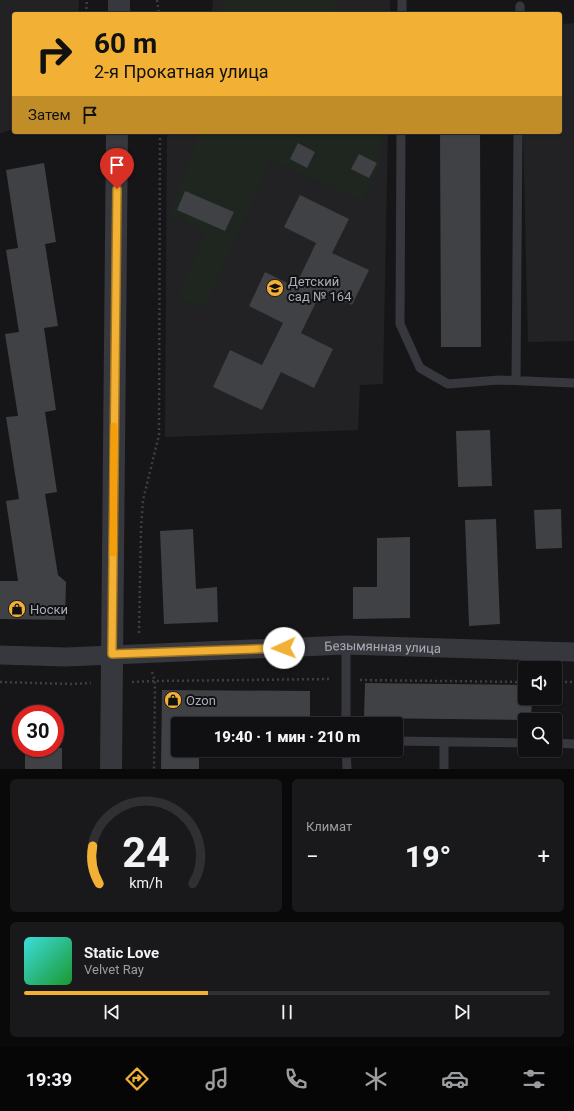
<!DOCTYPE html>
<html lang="ru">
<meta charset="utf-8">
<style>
:root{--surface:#101012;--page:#19191b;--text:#f1f3f6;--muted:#9c9d9f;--line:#303032;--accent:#f2b134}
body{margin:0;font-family:Roboto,sans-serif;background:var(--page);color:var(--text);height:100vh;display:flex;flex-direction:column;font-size:15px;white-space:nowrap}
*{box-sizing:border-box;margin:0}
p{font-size:13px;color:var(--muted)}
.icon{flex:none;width:22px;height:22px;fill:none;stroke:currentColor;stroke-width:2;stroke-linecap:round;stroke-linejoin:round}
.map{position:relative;height:769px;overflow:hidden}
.details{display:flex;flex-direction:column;gap:10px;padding:10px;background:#09090a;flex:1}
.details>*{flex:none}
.banner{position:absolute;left:12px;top:12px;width:550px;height:122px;border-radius:4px;box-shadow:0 1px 3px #0004,0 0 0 1px var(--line);background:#f2b134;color:#111;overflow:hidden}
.fabs{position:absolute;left:518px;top:661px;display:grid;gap:8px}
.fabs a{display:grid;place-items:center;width:44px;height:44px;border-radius:4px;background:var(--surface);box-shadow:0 1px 3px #0004,0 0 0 1px var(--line);font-size:20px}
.speed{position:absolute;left:12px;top:705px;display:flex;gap:8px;font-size:20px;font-weight:700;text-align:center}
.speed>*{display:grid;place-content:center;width:52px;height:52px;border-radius:50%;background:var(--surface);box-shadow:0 1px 3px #0004,0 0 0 1px var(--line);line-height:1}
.speed .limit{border:6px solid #d22;background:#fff;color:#111}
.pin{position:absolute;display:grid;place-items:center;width:34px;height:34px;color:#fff;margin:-41px -17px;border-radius:50% 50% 50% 0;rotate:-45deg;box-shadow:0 0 4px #0007}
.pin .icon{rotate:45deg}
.me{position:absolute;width:44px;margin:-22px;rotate:268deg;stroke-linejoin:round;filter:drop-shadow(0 0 3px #0008)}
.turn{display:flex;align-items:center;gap:14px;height:84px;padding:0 16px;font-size:18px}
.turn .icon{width:52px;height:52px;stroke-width:2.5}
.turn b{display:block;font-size:28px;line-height:34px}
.then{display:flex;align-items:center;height:38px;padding:0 16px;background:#0003;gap:8px;font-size:15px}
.big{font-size:30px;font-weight:800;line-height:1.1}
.details .widget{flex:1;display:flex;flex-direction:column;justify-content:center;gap:6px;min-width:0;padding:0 14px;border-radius:6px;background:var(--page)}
.details .dial{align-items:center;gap:0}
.dial svg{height:104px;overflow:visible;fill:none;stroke:var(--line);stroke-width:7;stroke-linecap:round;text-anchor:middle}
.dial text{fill:var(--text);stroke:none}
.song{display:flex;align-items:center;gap:12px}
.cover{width:48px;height:48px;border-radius:6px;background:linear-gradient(135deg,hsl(180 70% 55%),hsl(130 70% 35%))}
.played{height:4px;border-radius:2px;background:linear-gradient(90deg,var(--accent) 35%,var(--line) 35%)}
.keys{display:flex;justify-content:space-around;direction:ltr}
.heat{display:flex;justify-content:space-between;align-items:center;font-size:22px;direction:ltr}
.details .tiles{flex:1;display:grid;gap:10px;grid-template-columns:1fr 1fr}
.widget:last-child{grid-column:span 2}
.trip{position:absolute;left:171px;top:717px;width:232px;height:40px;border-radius:4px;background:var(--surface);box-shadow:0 1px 3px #0004,0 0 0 1px var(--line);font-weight:800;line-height:40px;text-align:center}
.menu{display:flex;height:64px;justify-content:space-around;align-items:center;background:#060607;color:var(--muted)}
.menu .icon{width:28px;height:28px}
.menu .selected{color:var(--accent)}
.menu b{font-size:18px;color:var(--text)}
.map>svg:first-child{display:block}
</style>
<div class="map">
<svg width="574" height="769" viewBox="0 0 574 769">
<rect width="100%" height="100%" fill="#161618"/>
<!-- built -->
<path fill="#222225" d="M0,0H79L78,14H14V129L0,133Z
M213,0H390V14H212Z
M574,23V341L528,342L523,132H560V24Z
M167,132H388L383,384L360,385L358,430L165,437Z"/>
<!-- green -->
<path fill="#1e261f" d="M226,0H340L334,14H221Z
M200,132H381L380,165L362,201L271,160L204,309L177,298L206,232L169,214Z"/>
<!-- building -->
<path fill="#404145" d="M440,132H480L481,347H441Z
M298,143L315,152L307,168L290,159Z
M359,154L377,163L369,178L351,169Z
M44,163L56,242L45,244L58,326L44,328L56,410L45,412L57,492L45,494L58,575L66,582L65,620L0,619V581H18L6,501L19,499L6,417L18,416L5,334L19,332L6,250L18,248L6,170Z
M185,191L234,212L225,231L177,210Z
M300,195L349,219L332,253L369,270L352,305L322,290L301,333L333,349L314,388L281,372L262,410L213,387L230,350L262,365L283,323L249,306L265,272L295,287L316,243L284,227Z
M490,430L492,486L458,487L456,431Z
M561,509L562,548L536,549L534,510Z
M496,519L500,624L469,626L465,520Z
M193,529L196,589L217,587L218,622L164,624L160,531Z
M410,537V618L353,619V587H377V538Z
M365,683L525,685V698H532L531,720L364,718Z
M162,690L310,691V724H178V750H199V769H161Z
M25,748H62V769H25Z"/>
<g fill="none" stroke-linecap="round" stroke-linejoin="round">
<!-- path -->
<path stroke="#3d3f44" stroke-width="2.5" stroke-dasharray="2 3" stroke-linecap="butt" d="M157,0L159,14
M86,14L87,0
M139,633L141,528L143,500L159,435L160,132
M152,672L155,681L154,769
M360,680L525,682
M0,682L72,684L91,683
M132,682L155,681L331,679
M555,682H574"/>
<!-- service -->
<path stroke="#37383d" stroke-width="9" d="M402,14V0
M520,14V6
M401,132L400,324L420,368L448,384L499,380L574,383
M516,380L518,132
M346,645V724
M396,741L525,743
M444,742V769
M555,743L574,744
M346,750L347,769"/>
<!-- minor -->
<path stroke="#37383d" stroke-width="19" id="s1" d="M0,655L66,657L346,645L574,652"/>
<!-- tertiary -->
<path stroke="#37383d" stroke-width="22" d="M119,14V0
M111,769L117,132"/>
</g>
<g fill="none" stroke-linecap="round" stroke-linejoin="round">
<defs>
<path id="route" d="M117,189L112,654L284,648"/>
</defs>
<!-- route casing -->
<use href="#route" stroke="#9d7322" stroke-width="10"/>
<!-- route -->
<use href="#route" stroke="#f2b134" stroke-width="7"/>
<!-- slow -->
<path stroke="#f59e0b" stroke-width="7" d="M113,553L114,426"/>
</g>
<!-- icons -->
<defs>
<symbol id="school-disc" viewBox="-11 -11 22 22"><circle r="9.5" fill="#f2b134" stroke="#111113"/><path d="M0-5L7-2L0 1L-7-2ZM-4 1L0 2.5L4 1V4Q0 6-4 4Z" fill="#111"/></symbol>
<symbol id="shop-disc" viewBox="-11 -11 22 22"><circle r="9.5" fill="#f2b134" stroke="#111113"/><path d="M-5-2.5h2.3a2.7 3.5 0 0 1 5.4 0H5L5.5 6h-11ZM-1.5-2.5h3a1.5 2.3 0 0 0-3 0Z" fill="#111"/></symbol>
</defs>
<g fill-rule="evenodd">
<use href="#school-disc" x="265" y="278" width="20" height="20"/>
<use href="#shop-disc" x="7" y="599" width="20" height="20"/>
<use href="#shop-disc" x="163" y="690" width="20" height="20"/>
</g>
<g text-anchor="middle" stroke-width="4" stroke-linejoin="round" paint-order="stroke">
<!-- poi labels -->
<g font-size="13" fill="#a8adb8" stroke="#111113" text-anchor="start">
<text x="288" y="286">Детский<tspan x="288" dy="15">сад № 164</tspan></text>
<text x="30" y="614">Носки</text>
<text x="186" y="705">Ozon</text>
</g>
<!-- street labels -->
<g font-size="13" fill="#a8adb8" stroke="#111113">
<text dy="5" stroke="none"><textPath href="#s1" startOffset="383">Безымянная улица</textPath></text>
</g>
</g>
</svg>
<div class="fabs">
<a><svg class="icon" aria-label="sound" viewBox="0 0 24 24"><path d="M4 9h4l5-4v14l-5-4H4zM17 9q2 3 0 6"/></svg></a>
<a><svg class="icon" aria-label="search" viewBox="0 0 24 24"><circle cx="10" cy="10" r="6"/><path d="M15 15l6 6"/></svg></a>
</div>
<div class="speed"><div class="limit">30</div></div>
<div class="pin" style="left:117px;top:189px;background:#d93025"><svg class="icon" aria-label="arrive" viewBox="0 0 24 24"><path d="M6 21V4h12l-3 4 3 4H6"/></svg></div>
<svg class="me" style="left:284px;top:648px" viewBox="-20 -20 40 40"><circle r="19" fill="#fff"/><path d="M0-13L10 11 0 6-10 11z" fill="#f2b134"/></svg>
<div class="trip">19:40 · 1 мин · 210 m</div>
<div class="banner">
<div class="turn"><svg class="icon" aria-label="right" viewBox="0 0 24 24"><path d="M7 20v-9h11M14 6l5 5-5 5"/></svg><div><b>60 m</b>2-я Прокатная улица</div></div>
<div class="then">Затем<svg class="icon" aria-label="arrive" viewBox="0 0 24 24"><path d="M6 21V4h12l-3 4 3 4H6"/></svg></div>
</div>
</div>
<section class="details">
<div class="tiles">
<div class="widget dial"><svg viewBox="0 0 100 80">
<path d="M14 69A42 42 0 1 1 86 69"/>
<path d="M14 69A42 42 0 0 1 9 40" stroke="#f2b134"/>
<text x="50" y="56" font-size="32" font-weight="700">24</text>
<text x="50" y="72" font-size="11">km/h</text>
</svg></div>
<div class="widget"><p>Климат</p>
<div class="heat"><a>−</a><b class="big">19°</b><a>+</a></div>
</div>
<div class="widget">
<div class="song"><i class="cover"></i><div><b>Static Love</b><p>Velvet Ray</p></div></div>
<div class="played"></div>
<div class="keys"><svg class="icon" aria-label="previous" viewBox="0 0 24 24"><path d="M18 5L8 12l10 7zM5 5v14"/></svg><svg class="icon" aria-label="pause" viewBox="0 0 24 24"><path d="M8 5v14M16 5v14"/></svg><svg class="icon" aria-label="next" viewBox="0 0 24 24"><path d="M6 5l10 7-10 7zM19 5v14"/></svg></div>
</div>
</div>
</section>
<nav class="menu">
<b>19:39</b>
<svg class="icon selected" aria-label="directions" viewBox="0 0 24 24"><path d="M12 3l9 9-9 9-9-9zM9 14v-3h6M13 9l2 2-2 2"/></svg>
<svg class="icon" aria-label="music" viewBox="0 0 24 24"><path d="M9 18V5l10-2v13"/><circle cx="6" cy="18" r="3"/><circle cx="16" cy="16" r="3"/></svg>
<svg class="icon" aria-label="phone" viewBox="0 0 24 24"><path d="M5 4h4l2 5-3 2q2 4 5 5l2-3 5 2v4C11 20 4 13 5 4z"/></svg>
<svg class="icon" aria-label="climate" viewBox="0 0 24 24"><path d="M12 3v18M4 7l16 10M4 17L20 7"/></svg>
<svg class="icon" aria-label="car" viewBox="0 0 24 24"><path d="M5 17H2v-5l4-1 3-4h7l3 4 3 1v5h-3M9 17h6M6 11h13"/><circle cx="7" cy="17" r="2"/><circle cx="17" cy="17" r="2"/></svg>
<svg class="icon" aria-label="filters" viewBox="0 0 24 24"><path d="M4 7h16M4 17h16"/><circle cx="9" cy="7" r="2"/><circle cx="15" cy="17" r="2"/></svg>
</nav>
